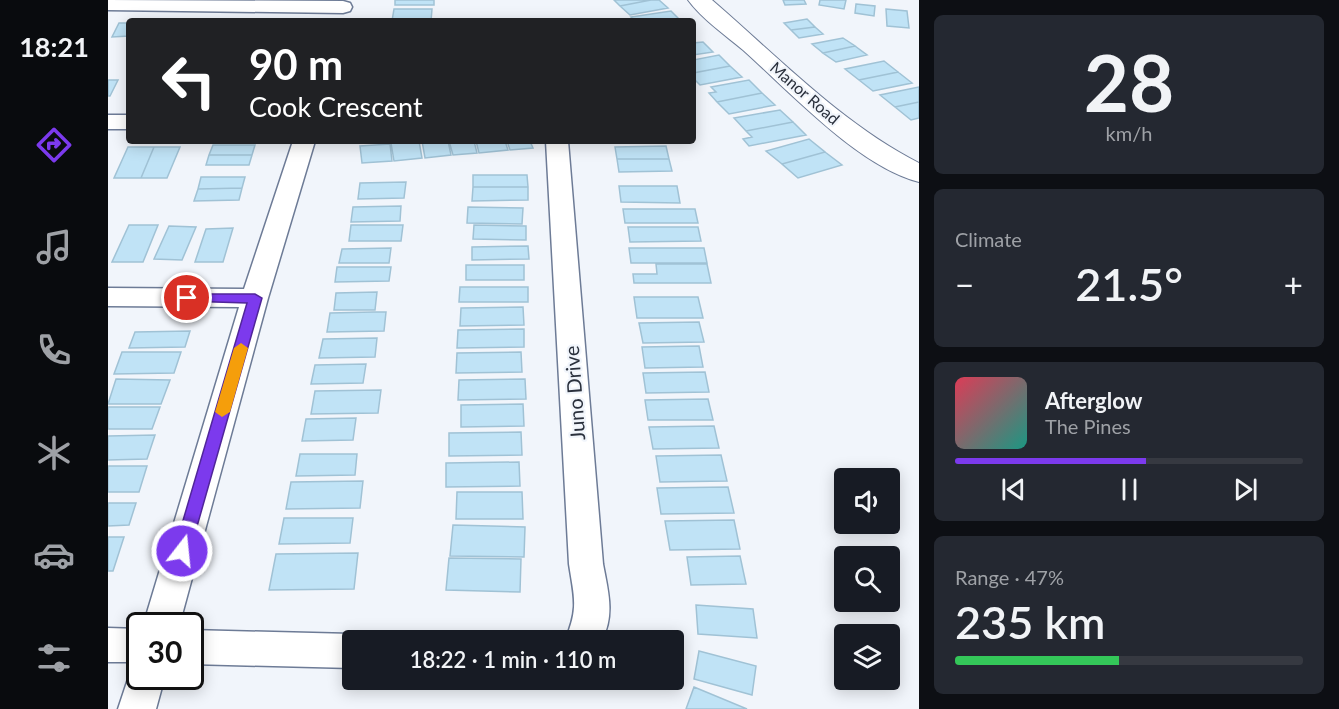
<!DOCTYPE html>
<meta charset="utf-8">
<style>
:root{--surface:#171b24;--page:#242831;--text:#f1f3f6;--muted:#9ea1a6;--line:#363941;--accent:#7c3aed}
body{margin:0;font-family:Lato,sans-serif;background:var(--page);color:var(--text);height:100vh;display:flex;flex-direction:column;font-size:22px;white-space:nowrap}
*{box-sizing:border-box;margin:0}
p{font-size:20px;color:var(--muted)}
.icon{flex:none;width:33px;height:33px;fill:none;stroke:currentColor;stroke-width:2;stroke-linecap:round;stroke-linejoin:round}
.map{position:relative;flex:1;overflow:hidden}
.panel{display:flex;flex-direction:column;gap:15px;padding:15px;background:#0d0f14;width:420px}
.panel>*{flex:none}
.guide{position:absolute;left:18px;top:18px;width:570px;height:126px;border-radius:6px;box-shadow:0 3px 15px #0003;background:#202124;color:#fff;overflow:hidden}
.fabs{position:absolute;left:726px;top:468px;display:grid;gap:12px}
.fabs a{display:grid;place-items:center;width:66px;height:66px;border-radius:6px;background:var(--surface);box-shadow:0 3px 15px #0003;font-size:30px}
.speed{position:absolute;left:18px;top:612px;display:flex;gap:12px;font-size:30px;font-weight:700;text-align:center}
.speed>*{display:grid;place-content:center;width:78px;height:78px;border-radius:50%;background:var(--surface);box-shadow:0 3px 15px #0003;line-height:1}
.speed .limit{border:3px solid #111;border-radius:9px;background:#fff;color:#111}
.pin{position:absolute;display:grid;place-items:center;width:51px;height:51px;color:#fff;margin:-26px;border:3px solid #fff;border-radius:50%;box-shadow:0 2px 6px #0007}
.me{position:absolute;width:66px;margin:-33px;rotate:16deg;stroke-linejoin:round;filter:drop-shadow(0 0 4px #0008)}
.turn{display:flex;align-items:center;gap:21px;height:126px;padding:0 24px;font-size:27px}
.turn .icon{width:78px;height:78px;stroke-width:2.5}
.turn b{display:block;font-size:42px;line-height:51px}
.big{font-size:45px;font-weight:600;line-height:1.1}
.panel .widget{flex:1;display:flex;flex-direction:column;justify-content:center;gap:9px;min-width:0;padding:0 21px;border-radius:9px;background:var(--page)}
.panel .dial{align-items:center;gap:0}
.dial b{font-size:78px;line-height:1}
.song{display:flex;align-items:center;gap:18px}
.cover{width:72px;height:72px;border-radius:9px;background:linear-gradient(135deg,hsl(350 70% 55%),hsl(170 70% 35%))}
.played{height:6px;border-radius:3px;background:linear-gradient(90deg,var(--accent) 55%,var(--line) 55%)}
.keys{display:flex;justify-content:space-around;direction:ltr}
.heat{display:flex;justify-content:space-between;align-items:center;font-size:33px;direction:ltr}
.charge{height:9px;border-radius:4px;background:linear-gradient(90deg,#34c759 47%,var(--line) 0)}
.trip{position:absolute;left:234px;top:630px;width:342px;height:60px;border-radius:6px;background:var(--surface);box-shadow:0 3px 15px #0003;font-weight:600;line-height:60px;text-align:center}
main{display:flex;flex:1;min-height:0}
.tab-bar{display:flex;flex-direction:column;width:108px;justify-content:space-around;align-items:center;background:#090b0e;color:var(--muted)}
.tab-bar .icon{width:42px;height:42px}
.tab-bar .current{color:var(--accent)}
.tab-bar b{font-size:27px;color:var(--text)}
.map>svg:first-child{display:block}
</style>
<main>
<nav class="tab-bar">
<b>18:21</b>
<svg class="icon current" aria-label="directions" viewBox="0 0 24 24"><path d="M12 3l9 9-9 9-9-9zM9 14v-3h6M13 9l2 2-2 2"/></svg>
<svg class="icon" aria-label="music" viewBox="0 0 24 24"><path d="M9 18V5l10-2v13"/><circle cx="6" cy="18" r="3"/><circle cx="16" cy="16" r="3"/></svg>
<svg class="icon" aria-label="phone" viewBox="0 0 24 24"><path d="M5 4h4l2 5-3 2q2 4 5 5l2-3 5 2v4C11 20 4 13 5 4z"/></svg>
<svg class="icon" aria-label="climate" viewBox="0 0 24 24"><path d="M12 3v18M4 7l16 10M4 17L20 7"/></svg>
<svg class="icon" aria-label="car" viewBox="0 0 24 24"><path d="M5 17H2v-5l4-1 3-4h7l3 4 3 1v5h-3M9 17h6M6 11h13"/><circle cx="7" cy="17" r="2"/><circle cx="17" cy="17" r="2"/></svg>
<svg class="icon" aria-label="filters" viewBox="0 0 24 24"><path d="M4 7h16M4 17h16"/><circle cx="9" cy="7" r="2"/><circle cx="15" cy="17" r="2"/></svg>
</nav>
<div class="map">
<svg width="811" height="709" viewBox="0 0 811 709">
<rect width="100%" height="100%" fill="#f1f5fb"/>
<!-- building -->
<path fill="#c0e3f6" stroke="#a0c2d5" stroke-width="1.5" d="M287,0H326V5H287Z
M506,0H543L512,6Z
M543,0H551L560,8L522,15L512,6Z
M675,0H696L698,4L677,5Z
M712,0H738L736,9L711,5Z
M748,4L767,6L766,16L747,13Z
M286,9H324L323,21H284Z
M778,9L799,11L801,28L779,26Z
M563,11L572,20L527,21L523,17Z
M699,19L707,27L683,30L676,23Z
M11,23H21V36L4,37Z
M707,27L715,34L691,38L683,30Z
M735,38L747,46L715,53L704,44Z
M595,42L605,52L585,55V43Z
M747,46L759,55L728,62L715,53Z
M611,55L622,66L585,73V60Z
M776,61L790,72L751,80L737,69Z
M622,66L634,77L592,85L585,78V73Z
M790,72L804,83L765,91L751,80Z
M0,80H10L2,96H0Z
M641,80L654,93L609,102L601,93L608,92L603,87Z
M811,87V102L787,107L772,95Z
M654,93L667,105L621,114L609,102Z
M811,102V118L803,120L787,107Z
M672,110L685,122L638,131L626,118Z
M685,122L698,135L641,146L635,139L644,137L638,131Z
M701,139L717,152L674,164L658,151Z
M311,141L314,158L286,161L283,143Z
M314,141H340L343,155L317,158Z
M341,141H366L369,153L345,155Z
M368,141H397L400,150L371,153Z
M399,141H422L425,148L402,150Z
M282,144L284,161L254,163L252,146Z
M105,145H147L144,155H101Z
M558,146L561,159H509L507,147Z
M20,147H46L33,178H6Z
M46,147H72L59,178H33Z
M717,152L734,165L690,178L674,164Z
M101,155H144L141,165H98Z
M509,159H561L564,171L511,172Z
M365,175H419L420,187H365Z
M93,177H137L134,188L90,189Z
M298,182L296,198L250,199L252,183Z
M511,186H569L572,203L513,202Z
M365,187H420V200L364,201Z
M134,188L131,200L86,201L90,189Z
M293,206L292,221L243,222L245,207Z
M360,207L415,208L414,224L359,223Z
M515,209H587L590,223H517Z
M21,225H50L35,262H4Z
M243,225H295L293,241H241Z
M366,225L418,226V240L365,239Z
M61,226L88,227L74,260L46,259Z
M520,227H590L593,241L522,242Z
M125,228L115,262H87L98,229Z
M420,246L421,259L364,260V247Z
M283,248L281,263H231L234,249Z
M521,248H596L599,263H523Z
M548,264H599L603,283H526L525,274H549Z
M358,265H416V280H358Z
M229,267H283L281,281L227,282Z
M352,287H420V302H351Z
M269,292L267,310H226L228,293Z
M526,297H590L595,318H529Z
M415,307L416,325L352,326L353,308Z
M266,312H278L276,331L219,332L222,313Z
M591,322L596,342L535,343L531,323Z
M416,329V347L349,348L350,330Z
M82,331L77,347L21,348L27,332Z
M269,338L267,357L211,358L215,339Z
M591,346L595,367L537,368L534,347Z
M14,352H73L66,373L6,374Z
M413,352L414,372L348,373L349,353Z
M258,364L255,383L203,384L207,365Z
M597,372L601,392L538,393L535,373Z
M8,379L62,380L53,404H0Z
M417,379L418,399L350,400L351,380Z
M273,390L270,413L203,414L207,391Z
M600,399L605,420H540L537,400Z
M415,404L416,426L353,427V405Z
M0,407H52L44,429H0Z
M248,418L245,440L194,441L198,419Z
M606,426L611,448L545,449L541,427Z
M413,432L414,455L341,456V433Z
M47,435L39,459L0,460V436Z
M192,454H249L247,475L188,476Z
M613,455L619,481L552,482L548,456Z
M411,462L412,486L338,487V463Z
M0,466H39L31,492H0Z
M255,481L252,508L178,509L183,482Z
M620,487L626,513L553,514L549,488Z
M349,492H414L415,519H348Z
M0,503H28L21,525L0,526Z
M176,518H245L242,543L171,544Z
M626,520L632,549L562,550L557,521Z
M345,525L417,527L416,557L342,556Z
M0,537H16L5,571H0Z
M250,553L246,589L161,590L168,554Z
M632,556L638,584L583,585L579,557Z
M341,558L413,559L412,592L338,590Z
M588,605L645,609L649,638L590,634Z
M591,651L648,666L644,695L586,679Z
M586,687L639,709H578Z"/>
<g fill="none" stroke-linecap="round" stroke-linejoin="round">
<defs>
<path id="minor" d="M0,0L235,1L242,3L244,7L242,11L235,13L0,10Z
M0,115H21V129H0Z
M185,141H207L160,298L71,626H35L131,307L0,306V288L136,289Z
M438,141H460L495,564C500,591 507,614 494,640H457C471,608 466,597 461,564Z
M0,628L32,629V676H57L48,709H10L25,664L28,662H0Z
M82,630L244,634L258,640H244V668L82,664Z"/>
<path id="tertiary" d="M580,0H604C669,56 734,124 811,163V182C751,167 681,91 635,50C617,35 594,19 580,0Z"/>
</defs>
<!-- minor casing -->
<use href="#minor" stroke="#6d7b96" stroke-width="3"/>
<!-- tertiary casing -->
<use href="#tertiary" stroke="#6d7b96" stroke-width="2"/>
<!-- minor -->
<use href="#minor" fill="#fff" fill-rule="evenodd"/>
<!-- tertiary -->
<use href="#tertiary" fill="#fff" fill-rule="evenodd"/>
</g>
<!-- route -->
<path fill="#7c3aed" stroke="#51269a" stroke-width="1.5" d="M79,294H147L154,298L82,551L80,556L74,558L68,556L66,551L139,303L75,301L73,298Z"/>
<!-- slow -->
<path fill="#f59e0b" d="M133,343L140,348L122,412L114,417L107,412L126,348Z"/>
<g text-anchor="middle" stroke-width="4.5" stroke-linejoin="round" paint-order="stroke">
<!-- far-street labels -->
<g font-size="16" fill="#2a303c" stroke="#f1f5fb">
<text transform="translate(697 93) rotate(41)" y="6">Manor Road</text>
</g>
<!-- street labels -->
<g font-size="20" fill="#2a303c" stroke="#f1f5fb">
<text transform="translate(467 393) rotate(-94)" y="7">Juno Drive</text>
</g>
</g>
</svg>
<div class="fabs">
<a><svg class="icon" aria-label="sound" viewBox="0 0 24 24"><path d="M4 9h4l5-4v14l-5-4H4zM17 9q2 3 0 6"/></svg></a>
<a><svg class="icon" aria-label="search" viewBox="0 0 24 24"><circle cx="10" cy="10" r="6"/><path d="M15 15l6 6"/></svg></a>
<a><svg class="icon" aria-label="layers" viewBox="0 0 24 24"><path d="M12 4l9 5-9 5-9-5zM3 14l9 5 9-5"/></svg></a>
</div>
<div class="speed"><div class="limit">30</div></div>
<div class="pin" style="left:79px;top:298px;background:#d93025"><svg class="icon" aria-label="arrive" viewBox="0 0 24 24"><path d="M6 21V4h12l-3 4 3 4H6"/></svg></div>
<svg class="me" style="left:74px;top:551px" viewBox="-20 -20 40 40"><circle r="17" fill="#7c3aed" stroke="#fff" stroke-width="3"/><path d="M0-11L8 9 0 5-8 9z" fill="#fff"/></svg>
<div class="trip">18:22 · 1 min · 110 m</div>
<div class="guide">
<div class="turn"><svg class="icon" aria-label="left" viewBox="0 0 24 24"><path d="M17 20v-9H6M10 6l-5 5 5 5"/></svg><div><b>90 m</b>Cook Crescent</div></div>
</div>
</div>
<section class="panel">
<div class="widget dial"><b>28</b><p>km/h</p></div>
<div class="widget"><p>Climate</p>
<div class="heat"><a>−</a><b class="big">21.5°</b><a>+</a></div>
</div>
<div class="widget">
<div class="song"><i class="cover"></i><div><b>Afterglow</b><p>The Pines</p></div></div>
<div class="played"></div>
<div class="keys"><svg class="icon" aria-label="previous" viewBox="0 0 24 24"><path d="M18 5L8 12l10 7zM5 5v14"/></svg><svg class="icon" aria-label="pause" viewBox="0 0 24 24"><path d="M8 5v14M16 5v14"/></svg><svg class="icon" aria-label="next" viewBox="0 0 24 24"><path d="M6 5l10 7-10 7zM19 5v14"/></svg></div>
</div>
<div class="widget"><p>Range · 47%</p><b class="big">235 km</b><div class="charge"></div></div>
</section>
</main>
